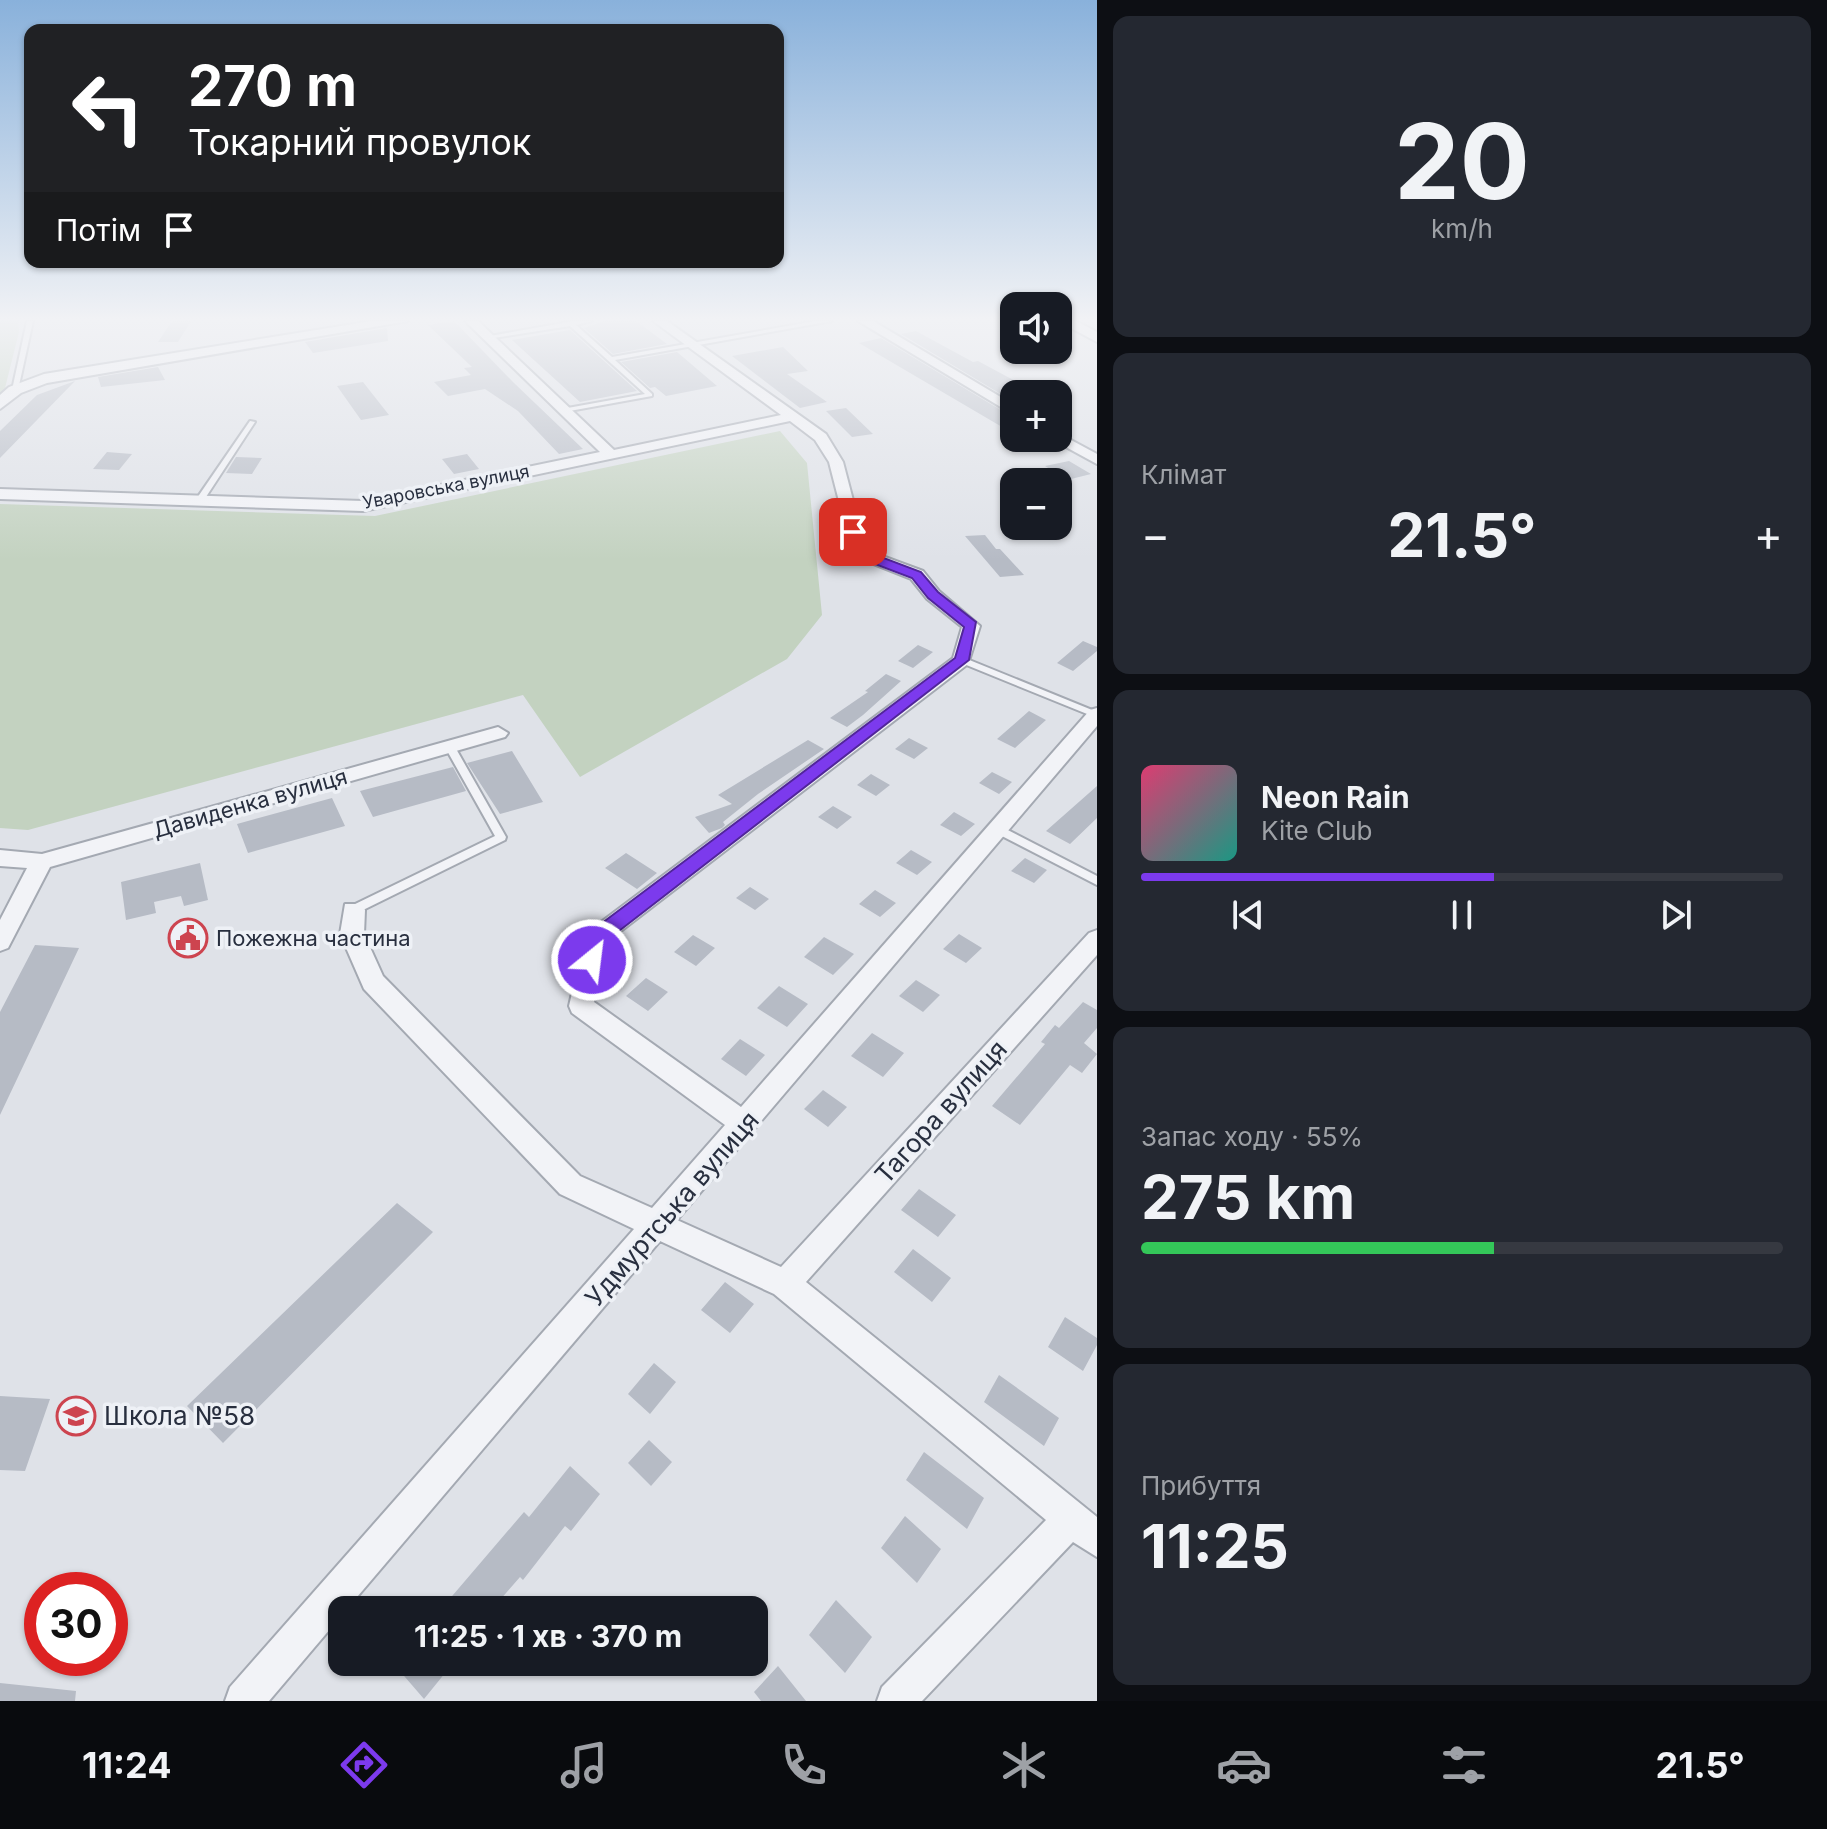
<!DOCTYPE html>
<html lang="uk">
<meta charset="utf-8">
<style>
:root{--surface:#171b24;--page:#242831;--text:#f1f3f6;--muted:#9ea1a6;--line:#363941;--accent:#7c3aed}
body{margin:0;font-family:Inter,sans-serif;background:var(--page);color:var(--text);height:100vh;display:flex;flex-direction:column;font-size:30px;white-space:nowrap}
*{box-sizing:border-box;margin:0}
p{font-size:26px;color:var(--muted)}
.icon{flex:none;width:44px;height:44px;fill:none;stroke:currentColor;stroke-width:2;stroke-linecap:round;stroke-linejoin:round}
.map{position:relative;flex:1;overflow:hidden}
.sheet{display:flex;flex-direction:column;gap:16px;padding:16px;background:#0d0f14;width:730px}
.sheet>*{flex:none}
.banner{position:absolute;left:24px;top:24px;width:760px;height:244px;border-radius:16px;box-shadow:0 2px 6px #0004;background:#202124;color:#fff;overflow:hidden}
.buttons{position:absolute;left:1000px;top:292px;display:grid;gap:16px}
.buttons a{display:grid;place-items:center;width:72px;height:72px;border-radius:16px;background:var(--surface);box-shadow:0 2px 6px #0004;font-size:40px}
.speed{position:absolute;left:24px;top:1572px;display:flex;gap:16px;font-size:40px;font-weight:700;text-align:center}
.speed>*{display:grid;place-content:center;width:104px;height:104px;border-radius:50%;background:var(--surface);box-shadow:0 2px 6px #0004;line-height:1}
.speed .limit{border:12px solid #d22;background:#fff;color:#111}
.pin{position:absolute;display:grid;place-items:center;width:68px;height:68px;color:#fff;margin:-34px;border-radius:16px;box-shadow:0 4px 12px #0006}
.me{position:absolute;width:88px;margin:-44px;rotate:29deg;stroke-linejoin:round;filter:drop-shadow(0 0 6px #0008)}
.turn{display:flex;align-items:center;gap:28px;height:168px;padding:0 32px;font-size:36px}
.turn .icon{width:104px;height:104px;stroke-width:2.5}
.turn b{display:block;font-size:56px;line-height:68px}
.then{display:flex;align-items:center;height:76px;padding:0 32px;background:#0003;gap:16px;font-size:30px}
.big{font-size:60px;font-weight:700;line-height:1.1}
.sheet .widget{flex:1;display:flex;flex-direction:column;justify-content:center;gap:12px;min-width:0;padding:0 28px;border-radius:16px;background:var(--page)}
.sheet .dial{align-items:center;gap:0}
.dial b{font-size:104px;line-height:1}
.song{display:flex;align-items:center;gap:24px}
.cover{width:96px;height:96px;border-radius:12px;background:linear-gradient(135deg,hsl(340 70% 55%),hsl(170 70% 35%))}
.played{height:8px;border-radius:4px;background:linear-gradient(90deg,var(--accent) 55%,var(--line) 55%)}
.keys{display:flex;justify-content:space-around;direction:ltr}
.heat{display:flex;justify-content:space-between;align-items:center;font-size:44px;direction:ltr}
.charge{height:12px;border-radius:6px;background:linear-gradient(90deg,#34c759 55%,var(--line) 0)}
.trip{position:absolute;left:328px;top:1596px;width:440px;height:80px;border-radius:16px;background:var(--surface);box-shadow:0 2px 6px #0004;font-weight:700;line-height:80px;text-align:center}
.tab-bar{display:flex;height:128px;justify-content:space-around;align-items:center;background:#090b0e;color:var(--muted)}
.tab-bar .icon{width:56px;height:56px}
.tab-bar .selected{color:var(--accent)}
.tab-bar b{font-size:36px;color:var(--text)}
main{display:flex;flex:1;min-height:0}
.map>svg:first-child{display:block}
</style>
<main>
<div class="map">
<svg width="1097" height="1701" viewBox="0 0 1097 1701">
<rect width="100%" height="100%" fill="#dfe2e8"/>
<!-- green -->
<path fill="#c3d2c0" d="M0,321H18L19,332L5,388L0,393Z
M780,431L807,463L822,615L787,659L580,777L523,695L28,830L0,828V504L375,516Z"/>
<!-- building -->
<path fill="#b6bbc5" d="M172,321H191L178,342H158Z
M454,321L513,382L583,449L559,454L518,411L485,389L448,396L434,382L471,375L464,368L472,367L428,325Z
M604,321H636L667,344L613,354L584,328Z
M387,328L388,341L313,353L305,342Z
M570,330L637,391L580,402L512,340Z
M916,331L973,362L978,361L1028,388L1014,391V402L901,334Z
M881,338L1014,418V434L859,343Z
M783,347L808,371L787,374L827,402L800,408L732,356Z
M677,352L717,386L666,396L655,387L650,388L621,362Z
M158,367L165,380L101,387L98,377Z
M75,381L0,458V431L37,395Z
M363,382L389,415L361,420L337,386Z
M846,408L873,434L852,437L826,411Z
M107,452L132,454L119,470L93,469Z
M467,454L479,469L454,474L442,459Z
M236,457L262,458L252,474L226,473Z
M1069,461L1091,474L1067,480L1045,466Z
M985,535L996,549H1000L1024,575L1000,577L965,536Z
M1083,641L1097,647V651L1073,671L1057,663Z
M918,645L933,652L913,668L898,661Z
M886,674L901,681L863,715L847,727L830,718L868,692L865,691Z
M1029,711L1046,720L1015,748L997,739Z
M909,738L928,748L914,759L895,749Z
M808,740L824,749L758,794L723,822L725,825L722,828L709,833L695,817L732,804L718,795Z
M512,751L543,802L500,814L467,763Z
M453,767L466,791L373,817L360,791Z
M992,772L1012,782L999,794L979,783Z
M871,774L890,785L876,796L857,785Z
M1097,786V818L1070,844L1046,831Z
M332,798L345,826L248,853L237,824Z
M833,806L852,817L837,829L818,817Z
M954,812L975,824L961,836L940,825Z
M911,850L932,862L917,875L896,863Z
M626,853L657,873L637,889L605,868Z
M1025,858L1047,870L1034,883L1011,871Z
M200,863L208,900L184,906L181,896L154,902L156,913L126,920L121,882Z
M750,887L769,899L755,910L736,898Z
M875,890L896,903L880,917L859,904Z
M959,934L982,948L966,963L943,949Z
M693,935L715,948L696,966L674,952Z
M824,937L854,954L833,975L804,957Z
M35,945L79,948L0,1115V1012Z
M646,978L668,992L648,1011L626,996Z
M916,980L940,995L923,1012L899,996Z
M779,986L808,1004L787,1027L757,1008Z
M1083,1002L1097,1010V1028L1084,1043L1097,1054L1082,1073L1070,1065L1020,1125L992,1106L1045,1044L1041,1042L1055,1025L1059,1028Z
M872,1033L904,1053L883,1077L851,1056Z
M740,1039L765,1055L746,1076L721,1059Z
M823,1090L847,1107L828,1127L804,1109Z
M919,1189L956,1215L938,1237L901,1210Z
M397,1203L433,1232L223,1443L187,1406Z
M913,1249L951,1278L932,1302L894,1272Z
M725,1282L754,1304L730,1333L701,1310Z
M1065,1317L1097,1338V1345L1083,1371L1048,1347Z
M654,1363L676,1382L650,1414L628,1394Z
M999,1375L1059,1418L1044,1446L984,1402Z
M0,1396L50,1399L25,1471L0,1470Z
M649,1440L672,1462L651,1486L628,1463Z
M924,1452L984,1498L967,1529L906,1480Z
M570,1466L600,1494L571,1531L565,1526L523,1580L520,1577L491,1610H455L447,1602L524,1512L529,1517Z
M905,1516L941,1549L917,1583L881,1548Z
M836,1600L872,1637L845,1673L809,1635Z
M392,1662H454L424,1699Z
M778,1666L806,1701H761L754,1692Z
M0,1683L76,1691L75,1701H0Z"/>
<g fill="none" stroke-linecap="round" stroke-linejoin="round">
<defs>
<path id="service" d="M27,321H33L18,390L15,392L12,390Z
M574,321H592L576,325L612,357L816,321H832L615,360L652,394V396L564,412L562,411V409L645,394L570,326L487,339L484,337Z
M250,421L255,422L202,503H196L195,501Z
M962,657L1097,712V718L959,662V658Z
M450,744L455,747L506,837L505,840L357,913H349L347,910L349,907L495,836L445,747Z
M998,825L1097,876V885L994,832L993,829L994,826Z"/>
<path id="minor" d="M465,321H478L614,450L781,415L653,321H667L826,434L843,462L866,550L923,571L939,591L980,626L968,664L608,941L594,1002L741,1107L1090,710L1097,708V726L677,1220L781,1267L1089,933L1097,930V955L806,1282L1097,1517V1557L1073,1542L922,1701H877L882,1687L1046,1520L774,1294L660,1241L346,1610H342V1615L269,1701H225L230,1687L634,1229L560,1194L364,989L340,934L345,904H361L365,910L364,934L383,976L580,1176L652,1208L725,1125L572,1013L569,1006L585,937L589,931L953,658L962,627L927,599L911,579L853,556L829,462L815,440L790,421L363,511L0,499V489L363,501L600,452Z
M858,321H873L1014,405V415Z
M1058,433L1097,454V464L1053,440L1058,438Z
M498,727L508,733L505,737L50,867L8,948L0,951V920L27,868L0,866V850L42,854Z"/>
<path id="tertiary" d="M372,321H408L47,383L21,393L0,409V395L9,387L44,374Z
M1058,321H1076L1097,332V342Z"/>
</defs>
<!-- service casing -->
<use href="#service" stroke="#a4a9b2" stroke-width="4"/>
<!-- minor casing -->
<use href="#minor" stroke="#a4a9b2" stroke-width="4"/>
<!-- tertiary casing -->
<use href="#tertiary" stroke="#a4a9b2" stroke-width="4"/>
<!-- service -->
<use href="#service" fill="#f2f3f7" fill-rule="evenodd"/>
<!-- minor -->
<use href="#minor" fill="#f2f3f7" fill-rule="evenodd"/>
<!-- tertiary -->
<use href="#tertiary" fill="#f2f3f7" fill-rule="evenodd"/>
</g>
<!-- sky -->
<linearGradient id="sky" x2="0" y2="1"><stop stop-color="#89b1db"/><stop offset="0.57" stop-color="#f1f2f5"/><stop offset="1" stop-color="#f1f2f5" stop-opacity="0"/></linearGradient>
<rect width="1097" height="560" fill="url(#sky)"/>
<!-- route -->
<path fill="#7c3aed" stroke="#51269a" stroke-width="2" d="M853,528L859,532L865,551L921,572L938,592L976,622L969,660L606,941L599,965H585L582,960L590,932L955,658L964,627L928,598L912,578L854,556L846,532Z"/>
<!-- icons -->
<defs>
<symbol id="civic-ring" viewBox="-11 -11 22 22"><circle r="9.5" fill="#eef1f6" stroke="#cd444f" stroke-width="1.5"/><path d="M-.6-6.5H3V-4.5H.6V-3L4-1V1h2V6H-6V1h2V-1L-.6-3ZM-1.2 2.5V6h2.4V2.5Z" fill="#cd444f"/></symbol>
<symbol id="school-ring" viewBox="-11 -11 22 22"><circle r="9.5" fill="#eef1f6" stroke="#cd444f" stroke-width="1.5"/><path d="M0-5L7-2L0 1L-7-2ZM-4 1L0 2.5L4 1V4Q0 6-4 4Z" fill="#cd444f"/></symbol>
</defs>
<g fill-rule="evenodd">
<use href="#civic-ring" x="166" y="916" width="44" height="44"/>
<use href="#school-ring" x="54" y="1394" width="44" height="44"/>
</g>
<g text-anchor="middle" stroke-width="7" stroke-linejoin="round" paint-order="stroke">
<!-- far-street labels -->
<g font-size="18" fill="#282f3f" stroke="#eef1f6">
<text transform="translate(446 487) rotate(-11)" y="6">Уваровська вулиця</text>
</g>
<!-- street labels -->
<g font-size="22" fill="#282f3f" stroke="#eef1f6">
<text transform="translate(250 803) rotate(-16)" y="8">Давиденка вулиця</text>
</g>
<!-- poi labels -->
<g font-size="22" fill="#282f3f" stroke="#eef1f6" text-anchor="start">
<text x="216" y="946">Пожежна частина</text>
</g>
<!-- near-street labels -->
<g font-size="26" fill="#282f3f" stroke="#eef1f6">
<text transform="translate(941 1112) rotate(-48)" y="9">Тагора вулиця</text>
<text transform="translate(672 1209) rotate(-49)" y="9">Удмуртська вулиця</text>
</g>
<!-- near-poi labels -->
<g font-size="26" fill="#282f3f" stroke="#eef1f6" text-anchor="start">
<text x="104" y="1425">Школа №58</text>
</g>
</g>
</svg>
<div class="buttons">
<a><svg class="icon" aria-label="sound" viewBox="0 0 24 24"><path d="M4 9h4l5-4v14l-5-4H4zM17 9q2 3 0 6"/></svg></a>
<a>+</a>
<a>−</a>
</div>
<div class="speed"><div class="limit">30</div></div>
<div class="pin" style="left:853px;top:532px;background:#d93025"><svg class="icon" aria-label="arrive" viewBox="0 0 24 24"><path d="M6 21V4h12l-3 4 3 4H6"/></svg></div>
<svg class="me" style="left:592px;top:960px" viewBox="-20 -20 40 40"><circle r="17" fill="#7c3aed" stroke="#fff" stroke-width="3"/><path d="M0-11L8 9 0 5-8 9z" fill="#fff"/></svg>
<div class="trip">11:25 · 1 хв · 370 m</div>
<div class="banner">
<div class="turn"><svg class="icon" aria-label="left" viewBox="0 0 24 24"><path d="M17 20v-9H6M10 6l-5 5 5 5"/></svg><div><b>270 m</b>Токарний провулок</div></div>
<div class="then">Потім<svg class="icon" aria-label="arrive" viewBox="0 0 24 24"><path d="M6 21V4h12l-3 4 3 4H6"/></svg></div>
</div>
</div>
<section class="sheet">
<div class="widget dial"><b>20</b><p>km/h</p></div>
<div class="widget"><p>Клімат</p>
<div class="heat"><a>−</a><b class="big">21.5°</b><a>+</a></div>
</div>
<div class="widget">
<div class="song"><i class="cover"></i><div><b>Neon Rain</b><p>Kite Club</p></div></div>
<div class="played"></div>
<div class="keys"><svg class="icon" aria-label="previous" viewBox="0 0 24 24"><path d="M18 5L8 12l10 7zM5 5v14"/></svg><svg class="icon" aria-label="pause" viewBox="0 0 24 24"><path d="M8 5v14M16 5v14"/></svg><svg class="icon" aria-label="next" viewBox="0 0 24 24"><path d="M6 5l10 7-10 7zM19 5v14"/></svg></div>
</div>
<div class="widget"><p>Запас ходу · 55%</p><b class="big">275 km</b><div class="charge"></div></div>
<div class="widget"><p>Прибуття</p><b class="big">11:25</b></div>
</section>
</main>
<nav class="tab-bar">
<b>11:24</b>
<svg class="icon selected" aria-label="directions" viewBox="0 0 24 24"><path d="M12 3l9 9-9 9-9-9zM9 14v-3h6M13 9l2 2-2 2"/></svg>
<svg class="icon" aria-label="music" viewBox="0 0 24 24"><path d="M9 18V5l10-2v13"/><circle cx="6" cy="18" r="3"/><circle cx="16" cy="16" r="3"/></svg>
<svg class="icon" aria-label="phone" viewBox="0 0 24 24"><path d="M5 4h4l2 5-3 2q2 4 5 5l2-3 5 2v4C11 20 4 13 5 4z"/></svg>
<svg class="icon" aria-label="climate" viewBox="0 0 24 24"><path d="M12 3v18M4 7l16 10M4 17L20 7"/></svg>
<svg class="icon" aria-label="car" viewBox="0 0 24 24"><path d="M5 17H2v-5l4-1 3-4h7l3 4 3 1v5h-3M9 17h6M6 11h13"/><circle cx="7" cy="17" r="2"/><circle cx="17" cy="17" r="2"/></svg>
<svg class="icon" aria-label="filters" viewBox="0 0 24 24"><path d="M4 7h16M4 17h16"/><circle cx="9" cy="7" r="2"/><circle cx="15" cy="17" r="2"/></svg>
<b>21.5°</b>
</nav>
